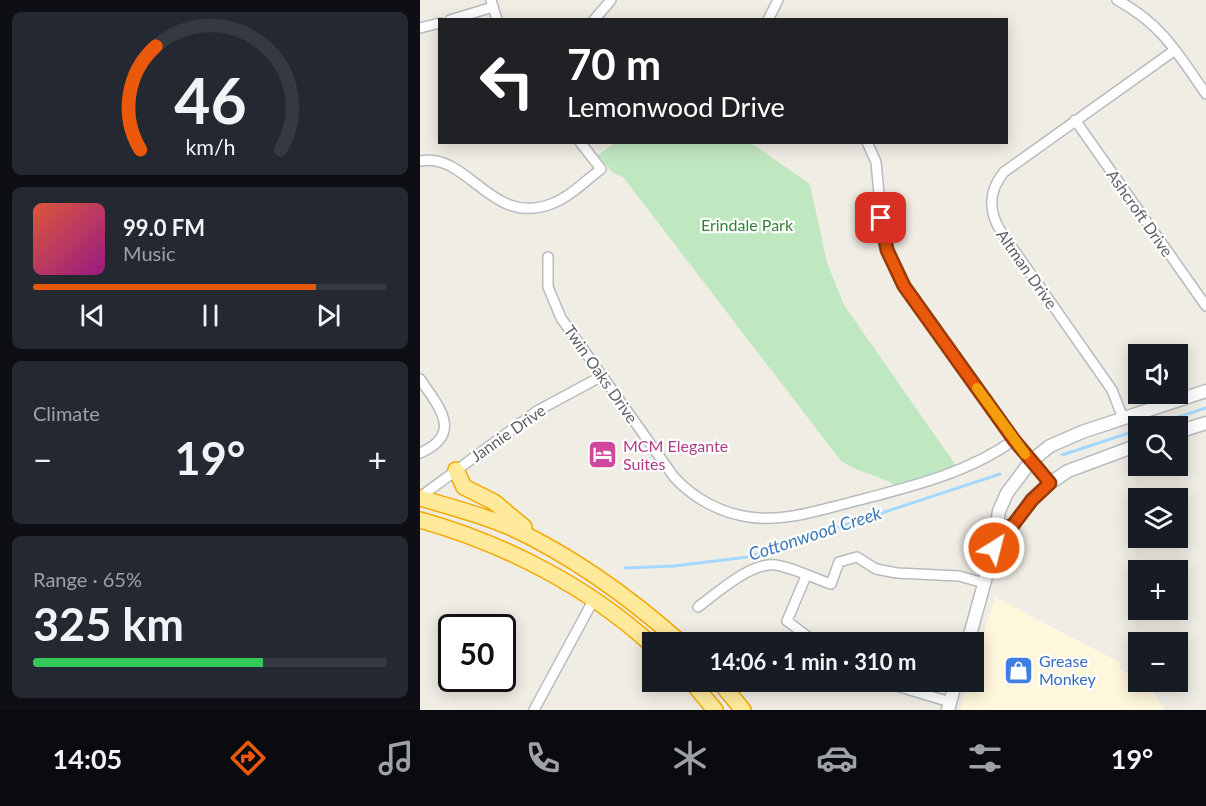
<!DOCTYPE html>
<meta charset="utf-8">
<style>
:root{--surface:#171b24;--page:#242831;--text:#f1f3f6;--muted:#9ea1a6;--line:#363941;--accent:#ea580c}
body{margin:0;font-family:Lato,sans-serif;background:var(--page);color:var(--text);height:100vh;display:flex;flex-direction:column;font-size:22px;white-space:nowrap}
*{box-sizing:border-box;margin:0}
p{font-size:20px;color:var(--muted)}
.icon{flex:none;width:33px;height:33px;fill:none;stroke:currentColor;stroke-width:2;stroke-linecap:round;stroke-linejoin:round}
.map{position:relative;flex:1;overflow:hidden}
.sheet{display:flex;flex-direction:column;gap:12px;padding:12px;background:#0d0f14;width:420px}
.sheet>*{flex:none}
.hud{position:absolute;left:18px;top:18px;width:570px;height:126px;border-radius:0px;box-shadow:0 3px 15px #0003;background:#202124;color:#fff;overflow:hidden}
.tools{position:absolute;left:708px;top:344px;display:grid;gap:12px}
.tools a{display:grid;place-items:center;width:60px;height:60px;border-radius:0px;background:var(--surface);box-shadow:0 3px 15px #0003;font-size:30px}
.speed{position:absolute;left:18px;top:614px;display:flex;gap:12px;font-size:30px;font-weight:700;text-align:center}
.speed>*{display:grid;place-content:center;width:78px;height:78px;border-radius:50%;background:var(--surface);box-shadow:0 3px 15px #0003;line-height:1}
.speed .limit{border:3px solid #111;border-radius:9px;background:#fff;color:#111}
.pin{position:absolute;display:grid;place-items:center;width:51px;height:51px;color:#fff;margin:-26px;border-radius:12px;box-shadow:0 3px 9px #0006}
.me{position:absolute;width:66px;margin:-33px;rotate:36deg;stroke-linejoin:round;filter:drop-shadow(0 0 4px #0008)}
.turn{display:flex;align-items:center;gap:21px;height:126px;padding:0 30px;font-size:27px}
.turn .icon{width:78px;height:78px;stroke-width:2.5}
.turn b{display:block;font-size:42px;line-height:51px}
.big{font-size:45px;font-weight:700;line-height:1.1}
.sheet .card{flex:1;display:flex;flex-direction:column;justify-content:center;gap:9px;min-width:0;padding:0 21px;border-radius:9px;background:var(--page)}
.sheet .dial{align-items:center;gap:0}
.dial svg{height:156px;overflow:visible;fill:none;stroke:var(--line);stroke-width:7;stroke-linecap:round;text-anchor:middle}
.dial text{fill:var(--text);stroke:none}
.song{display:flex;align-items:center;gap:18px}
.cover{width:72px;height:72px;border-radius:9px;background:linear-gradient(135deg,hsl(10 70% 55%),hsl(310 70% 35%))}
.played{height:6px;border-radius:3px;background:linear-gradient(90deg,var(--accent) 80%,var(--line) 80%)}
.keys{display:flex;justify-content:space-around;direction:ltr}
.heat{display:flex;justify-content:space-between;align-items:center;font-size:33px;direction:ltr}
.charge{height:9px;border-radius:4px;background:linear-gradient(90deg,#34c759 65%,var(--line) 0)}
.trip{position:absolute;left:222px;top:632px;width:342px;height:60px;border-radius:0px;background:var(--surface);box-shadow:0 3px 15px #0003;font-weight:700;line-height:60px;text-align:center}
.tabs{display:flex;height:96px;justify-content:space-around;align-items:center;background:#090b0e;color:var(--muted)}
.tabs .icon{width:42px;height:42px}
.tabs .current{color:var(--accent)}
.tabs b{font-size:27px;color:var(--text)}
main{display:flex;flex:1;min-height:0}
.map>svg:first-child{display:block}
</style>
<main>
<section class="sheet">
<div class="card dial"><svg viewBox="0 0 100 80">
<path d="M14 69A42 42 0 1 1 86 69"/>
<path d="M14 69A42 42 0 0 1 22 16" stroke="#ea580c"/>
<text x="50" y="56" font-size="32" font-weight="700">46</text>
<text x="50" y="72" font-size="11">km/h</text>
</svg></div>
<div class="card">
<div class="song"><i class="cover"></i><div><b>99.0 FM</b><p>Music</p></div></div>
<div class="played"></div>
<div class="keys"><svg class="icon" aria-label="previous" viewBox="0 0 24 24"><path d="M18 5L8 12l10 7zM5 5v14"/></svg><svg class="icon" aria-label="pause" viewBox="0 0 24 24"><path d="M8 5v14M16 5v14"/></svg><svg class="icon" aria-label="next" viewBox="0 0 24 24"><path d="M6 5l10 7-10 7zM19 5v14"/></svg></div>
</div>
<div class="card"><p>Climate</p>
<div class="heat"><a>−</a><b class="big">19°</b><a>+</a></div>
</div>
<div class="card"><p>Range · 65%</p><b class="big">325 km</b><div class="charge"></div></div>
</section>
<div class="map">
<svg width="786" height="710" viewBox="0 0 786 710">
<rect width="100%" height="100%" fill="#f0ede5"/>
<!-- commercial -->
<path fill="#fff7db" d="M575,597L699,662L700,669L726,683L745,710H540L549,681H554V666Z"/>
<!-- green -->
<path fill="#c0e8c0" d="M195,143H331L390,184L407,263L424,305L539,470L480,489C463,475 440,474 421,461L203,177L193,173L178,155Z"/>
<g fill="none" stroke-linecap="round" stroke-linejoin="round">
<!-- stream -->
<path stroke="#a6d8ff" stroke-width="3" d="M731,426L786,408
M642,455L718,430
M205,568L254,566L328,557L580,474"/>
<defs>
<path id="minor" d="M71,0L77,20
M697,0C742,24 758,54 786,94
M30,20L73,7
M174,20L191,0
M348,20L358,0
M0,28L20,23
M655,120L786,306
M447,142L456,162L463,236L477,274L594,440L630,483
M0,161C49,152 70,227 131,204C150,197 165,181 181,169L160,142
M128,257V287L141,318L254,477C274,499 301,513 329,517C363,522 396,511 428,503C485,488 545,475 594,440
M0,379C19,407 44,434 0,453
M703,418L692,390L580,230C568,210 569,190 584,172L755,50
M0,497L117,411L182,376
M386,576L367,621L395,642
M278,607C297,593 332,561 356,565C374,568 393,578 411,584L419,562L437,557L456,569L477,573L539,576L564,583
M460,681L530,702
M114,710L174,599"/>
<path id="secondary" d="M758,432L786,423
M579,530L593,525L612,499L630,483L648,471L718,445
M548,642L579,530L577,524L579,511L587,493L611,461L630,446L662,432L786,391
M528,710L536,681"/>
<path id="trunk" d="M36,470L44,487L74,502L104,527
M0,498C31,507 63,515 92,528C154,557 209,597 260,642
M0,520C85,544 167,586 232,645
M271,681L295,710
M299,681L323,710"/>
</defs>
<!-- minor casing -->
<use href="#minor" stroke="#b7bbbf" stroke-width="12"/>
<!-- secondary casing -->
<use href="#secondary" stroke="#b8bcc1" stroke-width="15"/>
<!-- trunk casing -->
<use href="#trunk" stroke="#f5a900" stroke-width="18"/>
<!-- minor -->
<use href="#minor" stroke="#fff" stroke-width="9"/>
<!-- secondary -->
<use href="#secondary" stroke="#fff" stroke-width="12"/>
<!-- trunk -->
<use href="#trunk" stroke="#ffea9c" stroke-width="15"/>
</g>
<g fill="none" stroke-linecap="round" stroke-linejoin="round">
<defs>
<path id="route" d="M461,218L467,250L484,286L594,440L630,483L612,500L593,525L579,530L574,548"/>
</defs>
<!-- route casing -->
<use href="#route" stroke="#983908" stroke-width="15"/>
<!-- route -->
<use href="#route" stroke="#ea580c" stroke-width="10"/>
<!-- slow -->
<path stroke="#f59e0b" stroke-width="10" d="M557,388L605,454"/>
</g>
<!-- icons -->
<defs>
<symbol id="hotel-square" viewBox="-11 -11 22 22"><rect x="-9" y="-9" width="18" height="18" rx="4" fill="#d1479c" stroke="#fff"/><path d="M-6-4.5h1.5V1H6V5H4.5V3h-9V5H-6ZM-4 0a1.8 1.8 0 1 1 3.6 0ZM.5 0V-2.5h3Q6-2.5 6 0Z" fill="#fff"/></symbol>
<symbol id="shop-square" viewBox="-11 -11 22 22"><rect x="-9" y="-9" width="18" height="18" rx="4" fill="#3f7fe0" stroke="#fff"/><path d="M-5-2.5h2.3a2.7 3.5 0 0 1 5.4 0H5L5.5 6h-11ZM-1.5-2.5h3a1.5 2.3 0 0 0-3 0Z" fill="#fff"/></symbol>
</defs>
<g fill-rule="evenodd">
<use href="#hotel-square" x="166" y="438" width="33" height="33"/>
<use href="#shop-square" x="582" y="654" width="33" height="33"/>
</g>
<g text-anchor="middle" stroke-width="4.5" stroke-linejoin="round" paint-order="stroke">
<!-- street labels -->
<g font-size="16" fill="#5d6166" stroke="#fff">
<text transform="translate(720 213) rotate(55)" y="6">Ashcroft Drive</text>
<text transform="translate(607 269) rotate(55)" y="6">Altman Drive</text>
<text transform="translate(181 374) rotate(55)" y="6">Twin Oaks Drive</text>
<text transform="translate(88 433) rotate(-35)" y="6">Jannie Drive</text>
</g>
<!-- park labels -->
<g font-size="16" fill="#308234" stroke="#fff">
<text x="327" y="231">Erindale Park</text>
</g>
<!-- hotel labels -->
<g font-size="16" fill="#b23c85" stroke="#fff" text-anchor="start">
<text x="203" y="452">MCM Elegante<tspan x="203" dy="18">Suites</tspan></text>
</g>
<!-- shop labels -->
<g font-size="16" fill="#366cbe" stroke="#fff" text-anchor="start">
<text x="619" y="667">Grease<tspan x="619" dy="18">Monkey</tspan></text>
</g>
<!-- water labels -->
<g font-size="18" font-style="italic" fill="#3c78b7" stroke="#fff">
<text transform="translate(395 534) rotate(-18)" y="6">Cottonwood Creek</text>
</g>
</g>
</svg>
<div class="tools">
<a><svg class="icon" aria-label="sound" viewBox="0 0 24 24"><path d="M4 9h4l5-4v14l-5-4H4zM17 9q2 3 0 6"/></svg></a>
<a><svg class="icon" aria-label="search" viewBox="0 0 24 24"><circle cx="10" cy="10" r="6"/><path d="M15 15l6 6"/></svg></a>
<a><svg class="icon" aria-label="layers" viewBox="0 0 24 24"><path d="M12 4l9 5-9 5-9-5zM3 14l9 5 9-5"/></svg></a>
<a>+</a>
<a>−</a>
</div>
<div class="speed"><div class="limit">50</div></div>
<div class="pin" style="left:461px;top:218px;background:#d93025"><svg class="icon" aria-label="arrive" viewBox="0 0 24 24"><path d="M6 21V4h12l-3 4 3 4H6"/></svg></div>
<svg class="me" style="left:574px;top:548px" viewBox="-20 -20 40 40"><circle r="17" fill="#ea580c" stroke="#fff" stroke-width="3"/><path d="M0-11L8 9 0 5-8 9z" fill="#fff"/></svg>
<div class="trip">14:06 · 1 min · 310 m</div>
<div class="hud">
<div class="turn"><svg class="icon" aria-label="left" viewBox="0 0 24 24"><path d="M17 20v-9H6M10 6l-5 5 5 5"/></svg><div><b>70 m</b>Lemonwood Drive</div></div>
</div>
</div>
</main>
<nav class="tabs">
<b>14:05</b>
<svg class="icon current" aria-label="directions" viewBox="0 0 24 24"><path d="M12 3l9 9-9 9-9-9zM9 14v-3h6M13 9l2 2-2 2"/></svg>
<svg class="icon" aria-label="music" viewBox="0 0 24 24"><path d="M9 18V5l10-2v13"/><circle cx="6" cy="18" r="3"/><circle cx="16" cy="16" r="3"/></svg>
<svg class="icon" aria-label="phone" viewBox="0 0 24 24"><path d="M5 4h4l2 5-3 2q2 4 5 5l2-3 5 2v4C11 20 4 13 5 4z"/></svg>
<svg class="icon" aria-label="climate" viewBox="0 0 24 24"><path d="M12 3v18M4 7l16 10M4 17L20 7"/></svg>
<svg class="icon" aria-label="car" viewBox="0 0 24 24"><path d="M5 17H2v-5l4-1 3-4h7l3 4 3 1v5h-3M9 17h6M6 11h13"/><circle cx="7" cy="17" r="2"/><circle cx="17" cy="17" r="2"/></svg>
<svg class="icon" aria-label="filters" viewBox="0 0 24 24"><path d="M4 7h16M4 17h16"/><circle cx="9" cy="7" r="2"/><circle cx="15" cy="17" r="2"/></svg>
<b>19°</b>
</nav>
